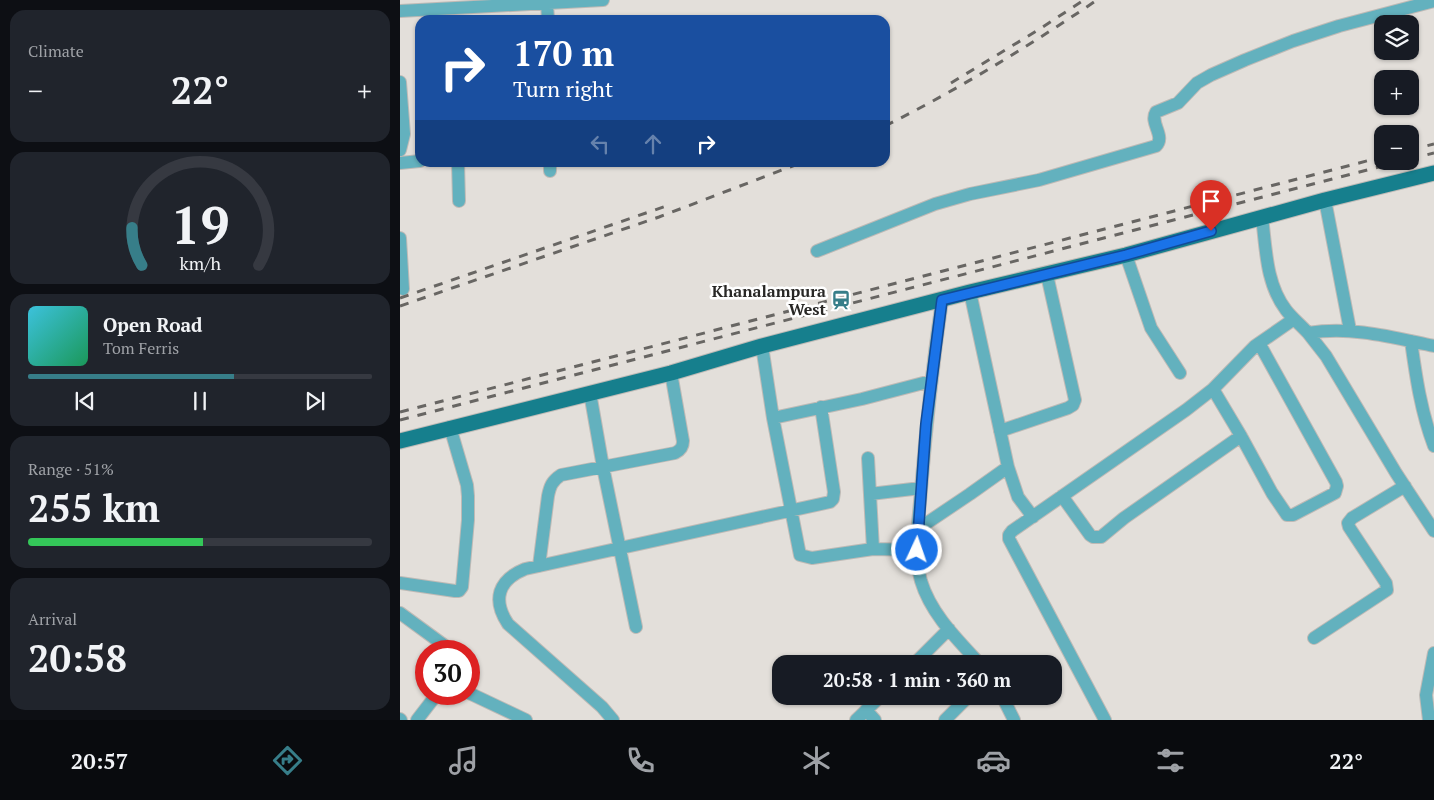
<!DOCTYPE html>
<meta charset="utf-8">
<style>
:root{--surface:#171b24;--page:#20242c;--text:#f1f3f6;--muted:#9ea1a6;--line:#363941;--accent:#377e89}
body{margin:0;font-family:"PT Serif",serif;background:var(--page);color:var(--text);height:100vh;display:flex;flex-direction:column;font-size:19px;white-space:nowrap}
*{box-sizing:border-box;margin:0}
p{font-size:16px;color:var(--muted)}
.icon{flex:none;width:28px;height:28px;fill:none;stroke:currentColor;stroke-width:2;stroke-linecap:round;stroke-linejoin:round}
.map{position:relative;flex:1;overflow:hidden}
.details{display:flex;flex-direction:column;gap:10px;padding:10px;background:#0d0f14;width:400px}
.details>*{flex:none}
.banner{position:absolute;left:15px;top:15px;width:475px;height:152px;border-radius:15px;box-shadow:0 1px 4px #0004;background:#1a4fa0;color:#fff;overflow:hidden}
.controls{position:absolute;left:974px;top:15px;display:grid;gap:10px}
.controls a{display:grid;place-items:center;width:45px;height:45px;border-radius:10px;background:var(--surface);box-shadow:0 1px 4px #0004;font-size:25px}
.speed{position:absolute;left:15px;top:640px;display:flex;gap:10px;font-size:25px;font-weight:700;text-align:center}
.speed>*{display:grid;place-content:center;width:65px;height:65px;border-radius:50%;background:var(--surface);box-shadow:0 1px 4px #0004;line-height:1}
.speed .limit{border:8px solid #d22;background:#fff;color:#111}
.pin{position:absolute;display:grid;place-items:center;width:42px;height:42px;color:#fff;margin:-51px -21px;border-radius:50% 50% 50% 0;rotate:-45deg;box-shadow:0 0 5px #0007}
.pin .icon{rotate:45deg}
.me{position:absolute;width:55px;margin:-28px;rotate:3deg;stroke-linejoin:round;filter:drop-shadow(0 0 4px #0008)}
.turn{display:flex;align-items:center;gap:18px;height:105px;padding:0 15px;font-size:22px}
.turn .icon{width:65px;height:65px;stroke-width:2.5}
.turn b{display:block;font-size:35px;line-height:42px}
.lanes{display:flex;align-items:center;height:48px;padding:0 15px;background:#0003;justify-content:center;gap:25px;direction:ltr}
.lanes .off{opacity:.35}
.big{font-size:38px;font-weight:700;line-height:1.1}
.details .card{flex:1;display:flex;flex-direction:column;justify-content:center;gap:8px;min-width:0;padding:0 18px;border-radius:15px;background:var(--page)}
.details .dial{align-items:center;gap:0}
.dial svg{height:130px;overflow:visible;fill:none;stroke:var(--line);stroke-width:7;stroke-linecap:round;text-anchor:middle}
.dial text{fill:var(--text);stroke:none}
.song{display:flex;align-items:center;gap:15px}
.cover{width:60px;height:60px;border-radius:8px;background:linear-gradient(135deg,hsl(190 70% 55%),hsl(150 70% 35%))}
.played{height:5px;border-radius:2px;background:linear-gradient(90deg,var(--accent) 60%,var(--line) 60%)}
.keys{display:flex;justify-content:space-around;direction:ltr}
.heat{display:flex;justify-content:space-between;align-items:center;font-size:28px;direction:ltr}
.charge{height:8px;border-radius:4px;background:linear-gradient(90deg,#34c759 51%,var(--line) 0)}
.trip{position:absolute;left:372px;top:655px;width:290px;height:50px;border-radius:15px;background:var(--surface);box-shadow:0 1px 4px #0004;font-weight:700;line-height:50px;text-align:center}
.tabs{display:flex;height:80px;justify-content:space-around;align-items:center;background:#090b0e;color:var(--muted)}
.tabs .icon{width:35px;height:35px}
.tabs .on{color:var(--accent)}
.tabs b{font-size:22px;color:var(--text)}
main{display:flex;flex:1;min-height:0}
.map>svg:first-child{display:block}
</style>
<main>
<section class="details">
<div class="card"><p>Climate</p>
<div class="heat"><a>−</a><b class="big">22°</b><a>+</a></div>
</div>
<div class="card dial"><svg viewBox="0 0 100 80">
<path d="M14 69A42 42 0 1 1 86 69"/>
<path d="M14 69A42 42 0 0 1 8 46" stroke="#377e89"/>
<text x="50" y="56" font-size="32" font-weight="700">19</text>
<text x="50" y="72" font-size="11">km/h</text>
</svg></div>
<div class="card">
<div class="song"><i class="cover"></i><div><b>Open Road</b><p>Tom Ferris</p></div></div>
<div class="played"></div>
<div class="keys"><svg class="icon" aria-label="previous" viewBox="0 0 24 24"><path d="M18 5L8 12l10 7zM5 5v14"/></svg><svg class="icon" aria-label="pause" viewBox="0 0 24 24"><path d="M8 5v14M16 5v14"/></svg><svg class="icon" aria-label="next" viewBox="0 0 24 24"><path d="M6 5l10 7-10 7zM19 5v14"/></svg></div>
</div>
<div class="card"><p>Range · 51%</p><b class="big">255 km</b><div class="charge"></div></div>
<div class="card"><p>Arrival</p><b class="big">20:58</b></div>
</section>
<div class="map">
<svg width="1034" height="720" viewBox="0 0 1034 720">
<rect width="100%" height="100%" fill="#e3dfda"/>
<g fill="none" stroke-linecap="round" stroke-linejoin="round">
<defs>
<path id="minor" d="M147,3L148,20
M0,11L203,0
M0,82L4,134L0,150
M58,162L59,201
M150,162V171
M0,163L20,161
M925,200L950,330
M862,217C866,249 866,284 886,310C892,318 901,325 908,333C952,326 991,337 1034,346
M0,238L3,289
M417,251L535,204L570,194L639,180L756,146C766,136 749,123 756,112L778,103L797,83L811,75L845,60L893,41L939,26L1034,1
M726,255L751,328L780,373
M570,292L608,467L618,497L633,517
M542,300C533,363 526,426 521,490C519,519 513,552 521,581C531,614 557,639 580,664
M908,333L926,356L996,473L1034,531
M1011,341C1016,377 1021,412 1034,446
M362,346L373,418L400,555L412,558L473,549L517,550
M813,389L841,436L872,493L887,515H893L935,493L937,486L936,482L859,343
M190,393L203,467L236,627
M373,418L462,399L531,381
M600,431L668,408L673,405L675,400L647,275
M468,458L473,549
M470,494L521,488
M662,496L690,535L693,537H701L724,518L841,436
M518,529L570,494L608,467
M139,566L148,496C150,486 152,481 161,475L275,453C281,450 283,447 283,441L271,373
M0,583L55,591H59L62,587L68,520V496L67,485L50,427
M0,613L52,651
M914,638L987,590L986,583L949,527L948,523L952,518L1005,486
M514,664L549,629
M69,693L126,720
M602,696L614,720
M466,710L475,720
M0,719L1,720
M17,720L37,694
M213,720L202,707L108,624C92,600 98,580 125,569L430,502L433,499L434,492L421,407
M456,720L481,696
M545,720L569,696
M705,720L609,539V535L612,531L786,410L813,389L855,346L894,319
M1029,720L1026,695L1034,653"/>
<path id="major" d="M0,441L271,373L362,346L570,292L726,255L925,200L1034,173"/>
</defs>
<!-- minor casing -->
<use href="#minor" stroke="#bebab6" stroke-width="14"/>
<!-- major casing -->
<use href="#major" stroke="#bebab6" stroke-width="17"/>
<!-- minor -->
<use href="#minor" stroke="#63b1be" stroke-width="12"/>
<!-- major -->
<use href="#major" stroke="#167f8d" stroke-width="15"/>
<!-- rail -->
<path stroke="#686663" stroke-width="3" stroke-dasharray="9 9" stroke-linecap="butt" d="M551,83L638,30L684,0
M485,126C559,89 629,46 697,0
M1010,150L1034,144
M1010,159L1034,153
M0,298L272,204
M0,306L259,217L403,162
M0,412L982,157
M0,420L1002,161"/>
</g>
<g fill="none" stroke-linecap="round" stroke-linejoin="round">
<defs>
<path id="route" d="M517,550L526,424L542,300L726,255L811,231"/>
</defs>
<!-- route casing -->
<use href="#route" stroke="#114b97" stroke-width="12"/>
<!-- route -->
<use href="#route" stroke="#1a73e8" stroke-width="9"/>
</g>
<!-- icons -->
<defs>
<symbol id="station-bare" viewBox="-9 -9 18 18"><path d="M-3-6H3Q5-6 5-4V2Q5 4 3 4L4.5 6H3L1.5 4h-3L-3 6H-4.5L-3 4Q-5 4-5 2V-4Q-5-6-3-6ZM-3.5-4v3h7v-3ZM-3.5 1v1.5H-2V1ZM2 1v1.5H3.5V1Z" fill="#377e89" stroke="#fff" stroke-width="2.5" paint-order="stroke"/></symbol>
</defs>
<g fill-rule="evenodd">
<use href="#station-bare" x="427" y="286" width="28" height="28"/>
</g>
<g text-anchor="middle" stroke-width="5" stroke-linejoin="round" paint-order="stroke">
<!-- poi labels -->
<g font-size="16" font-weight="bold" fill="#282725" stroke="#fff" text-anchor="end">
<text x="426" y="297">Khanalampura<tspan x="426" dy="18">West</tspan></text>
</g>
</g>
</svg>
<div class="controls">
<a><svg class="icon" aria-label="layers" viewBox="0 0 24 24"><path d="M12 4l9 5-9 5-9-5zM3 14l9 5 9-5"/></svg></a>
<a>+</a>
<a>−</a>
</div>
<div class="speed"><div class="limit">30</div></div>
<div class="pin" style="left:811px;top:231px;background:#d93025"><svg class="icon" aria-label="arrive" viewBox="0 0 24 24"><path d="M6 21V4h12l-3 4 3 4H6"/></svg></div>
<svg class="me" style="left:517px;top:550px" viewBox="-20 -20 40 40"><circle r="17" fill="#1a73e8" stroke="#fff" stroke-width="3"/><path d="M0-11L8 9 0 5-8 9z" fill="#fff"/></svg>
<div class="trip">20:58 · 1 min · 360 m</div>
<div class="banner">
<div class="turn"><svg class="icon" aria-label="right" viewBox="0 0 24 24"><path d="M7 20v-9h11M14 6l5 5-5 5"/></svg><div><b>170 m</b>Turn right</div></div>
<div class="lanes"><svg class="icon off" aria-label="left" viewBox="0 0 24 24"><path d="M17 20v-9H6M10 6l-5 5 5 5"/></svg><svg class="icon off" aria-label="ahead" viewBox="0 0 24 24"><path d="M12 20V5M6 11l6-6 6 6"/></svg><svg class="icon" aria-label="right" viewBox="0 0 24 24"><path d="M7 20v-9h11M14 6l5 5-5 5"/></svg></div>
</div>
</div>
</main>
<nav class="tabs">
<b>20:57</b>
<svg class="icon on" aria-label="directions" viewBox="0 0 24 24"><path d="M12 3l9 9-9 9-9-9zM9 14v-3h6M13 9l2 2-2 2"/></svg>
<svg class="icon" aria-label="music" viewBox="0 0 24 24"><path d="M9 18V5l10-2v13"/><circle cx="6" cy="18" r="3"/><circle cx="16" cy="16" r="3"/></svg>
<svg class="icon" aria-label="phone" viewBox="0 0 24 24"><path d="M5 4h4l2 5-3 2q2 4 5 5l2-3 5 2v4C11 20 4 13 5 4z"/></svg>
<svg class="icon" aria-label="climate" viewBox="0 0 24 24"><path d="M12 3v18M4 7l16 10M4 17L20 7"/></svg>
<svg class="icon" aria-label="car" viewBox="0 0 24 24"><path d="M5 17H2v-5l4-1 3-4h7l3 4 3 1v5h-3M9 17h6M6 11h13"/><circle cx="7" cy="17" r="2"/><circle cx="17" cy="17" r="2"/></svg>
<svg class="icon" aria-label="filters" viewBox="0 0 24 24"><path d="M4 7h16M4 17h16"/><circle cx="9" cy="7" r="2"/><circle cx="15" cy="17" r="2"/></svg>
<b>22°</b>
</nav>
